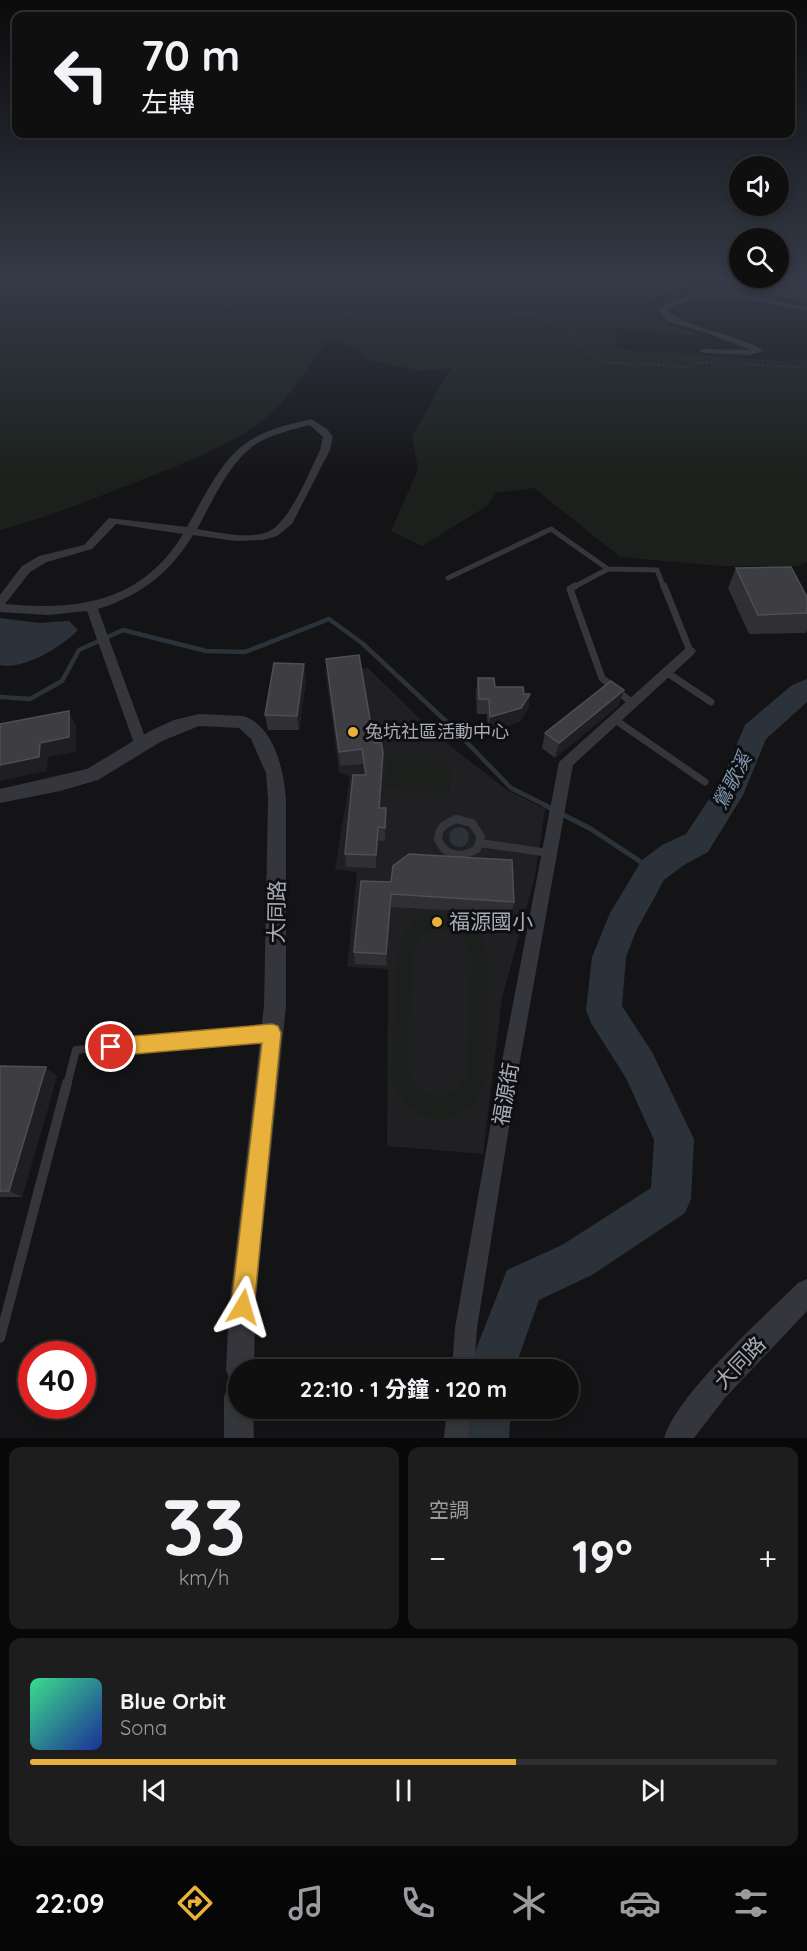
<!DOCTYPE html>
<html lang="zh-TW">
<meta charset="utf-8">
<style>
:root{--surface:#0f0f10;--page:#1d1d1e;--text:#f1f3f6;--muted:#9b9c9f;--line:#2f2f30;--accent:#e7b13b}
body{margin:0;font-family:Quicksand,"Noto Sans TC",sans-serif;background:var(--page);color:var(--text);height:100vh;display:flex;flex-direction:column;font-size:22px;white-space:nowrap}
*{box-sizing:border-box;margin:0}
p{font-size:20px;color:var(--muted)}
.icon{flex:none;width:33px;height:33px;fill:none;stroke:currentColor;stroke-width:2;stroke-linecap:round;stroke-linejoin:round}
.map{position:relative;height:1438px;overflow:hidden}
.drawer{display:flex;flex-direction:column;gap:9px;padding:9px;background:#080809;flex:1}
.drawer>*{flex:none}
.guide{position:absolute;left:12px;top:12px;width:783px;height:126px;border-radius:12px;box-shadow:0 3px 9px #0003,0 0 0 2px var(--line);background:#0f0f10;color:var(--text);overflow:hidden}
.tools{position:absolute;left:729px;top:156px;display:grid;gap:12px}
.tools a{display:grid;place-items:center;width:60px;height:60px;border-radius:50%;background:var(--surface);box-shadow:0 3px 9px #0003,0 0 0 2px var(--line);font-size:30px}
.speed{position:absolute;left:18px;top:1341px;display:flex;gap:12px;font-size:30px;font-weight:700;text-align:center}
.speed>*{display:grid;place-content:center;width:78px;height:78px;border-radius:50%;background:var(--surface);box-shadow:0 3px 9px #0003,0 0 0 2px var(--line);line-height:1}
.speed .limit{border:9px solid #d22;background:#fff;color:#111}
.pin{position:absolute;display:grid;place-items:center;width:51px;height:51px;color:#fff;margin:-26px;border:3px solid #fff;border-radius:50%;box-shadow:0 2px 6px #0007}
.me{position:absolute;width:66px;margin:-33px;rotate:7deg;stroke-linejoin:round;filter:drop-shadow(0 0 4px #0008)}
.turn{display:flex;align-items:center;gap:21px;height:126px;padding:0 30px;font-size:27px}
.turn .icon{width:78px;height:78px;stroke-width:2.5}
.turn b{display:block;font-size:42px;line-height:51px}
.big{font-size:45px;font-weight:700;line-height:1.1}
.drawer .card{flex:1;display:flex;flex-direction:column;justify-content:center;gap:9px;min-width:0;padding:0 21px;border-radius:12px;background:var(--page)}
.drawer .dial{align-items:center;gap:0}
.dial b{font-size:78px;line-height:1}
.song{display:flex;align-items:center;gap:18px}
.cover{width:72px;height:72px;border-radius:9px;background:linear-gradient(135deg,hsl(150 70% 55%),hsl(230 70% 35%))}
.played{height:6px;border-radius:3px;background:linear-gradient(90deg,var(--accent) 65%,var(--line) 65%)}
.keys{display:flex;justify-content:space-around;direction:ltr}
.heat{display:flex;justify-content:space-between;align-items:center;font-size:33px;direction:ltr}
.drawer .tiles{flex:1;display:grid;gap:9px;grid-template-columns:1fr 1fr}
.card:last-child{grid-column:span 2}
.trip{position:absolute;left:228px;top:1359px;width:351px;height:60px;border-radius:30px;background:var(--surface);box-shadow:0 3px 9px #0003,0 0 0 2px var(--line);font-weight:700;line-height:60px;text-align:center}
.menu{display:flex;height:96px;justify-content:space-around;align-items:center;background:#060606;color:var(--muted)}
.menu .icon{width:42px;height:42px}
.menu .current{color:var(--accent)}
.menu b{font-size:27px;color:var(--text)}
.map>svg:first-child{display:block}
</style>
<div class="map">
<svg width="807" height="1438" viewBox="0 0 807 1438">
<rect width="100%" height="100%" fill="#141416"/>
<!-- built -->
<path fill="#202023" d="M368,668L435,734L507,790L545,809L535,877L502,998L483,1154L387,1146L388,969L347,967L357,872L335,869L350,777L339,772L325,670Z"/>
<!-- green -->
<path fill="#1b201c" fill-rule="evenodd" d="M0,280H696L688,287L655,296L642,314L702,336L618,328L614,349L786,361L807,359V562L798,566H720L620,557L534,488L496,493L487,506L422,546L391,531L418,469L412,436L451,368L420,371L373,361L345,344L327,341C310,362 296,388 278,407C245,441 188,461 146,478C98,497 50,517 0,530Z
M387,759L450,762V792L385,789Z
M437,913C464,914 479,926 487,952L486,1082C464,1135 409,1130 391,1077L399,947C406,927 416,918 437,913ZM436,929C454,929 465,937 471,954L469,1070C457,1106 420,1103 407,1070L412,953L420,937Z"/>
<!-- water -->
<path fill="#2b3239" d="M0,618L39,623L69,621L78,630C62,647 24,670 0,665Z
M449 837a10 10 0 1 1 20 0a10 10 0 1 1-20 0Z"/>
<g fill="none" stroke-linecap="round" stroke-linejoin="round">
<!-- stream-far1 -->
<path stroke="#2b3239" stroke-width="4.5" d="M0,697L30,699L62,681L79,650L123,630L206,651L245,652L329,619L362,643L449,724L511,788L547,806"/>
<!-- stream -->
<path stroke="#2b3239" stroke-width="5" d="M544,805L591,829L653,870"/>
<!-- river -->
<path fill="#2b3239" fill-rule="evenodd" d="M807,679V702L766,739L743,795L708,852L684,865L664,880L636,931L626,957L622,1006L652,1052L694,1139L691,1199L685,1213L592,1275L539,1300L514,1370H468L507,1270L562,1245L651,1188L654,1140L626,1078L591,1023L586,1010L592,957L610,913L642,860L662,845L686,834L721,781L745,725L792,685Z
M464,1408H511L509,1438H461Z"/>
<!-- path -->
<path stroke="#3b3d41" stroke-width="1.5" stroke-dasharray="1.5 3" stroke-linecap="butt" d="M133,280L128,293L133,306L161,311L229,305L259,309L309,307L340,310L366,318L473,316L484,312L500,311L539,315L550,323L563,324L567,327L572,340L605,363L655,364L682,368L698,363H717
M208,306L212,319
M744,364L807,368"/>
<!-- service-far3 -->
<path stroke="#35363b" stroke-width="5" d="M448,578L551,529L608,569L657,570L664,588
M572,588L608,569"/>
<!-- service-far2 -->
<path stroke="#35363b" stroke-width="7" d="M575,586L570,589L602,678L632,703
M664,586L690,651
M666,672L711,702
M614,719L705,782"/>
<!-- service-far1 -->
<path stroke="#35363b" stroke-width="8" d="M456,819L472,823L481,837L477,849C461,858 446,858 438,839C439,826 445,824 456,819Z
M480,843L549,853
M67,1085L76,1050L269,1033"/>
<!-- service -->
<path stroke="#35363b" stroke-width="10" d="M0,1338L67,1083"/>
<!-- minor -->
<path fill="#35363b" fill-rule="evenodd" d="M713,293L752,296L807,307V311C761,303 709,285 667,310C682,328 741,334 764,351L749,355L704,353L700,351L701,349L751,350L707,333L667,321L658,310C674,297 693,294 713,293Z
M311,419L327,429L333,437L330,450L292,524L277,536L263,540L236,541L193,535C170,573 140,596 98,609L148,745L146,749H136L87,611L48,615L0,612V595L22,566L39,556L84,545L109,518L187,527C203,499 221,459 249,441C268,429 290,424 311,419ZM310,425L323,437L320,450C309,472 289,526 265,533C244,539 218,532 197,529C213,501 229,462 256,444C272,434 291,430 310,425ZM116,524L183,534C142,602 79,611 5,604L30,572L47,562L92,549Z
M690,647L694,648L696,651L694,654L573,765L517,1077L477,1328L474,1370H452L455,1328L499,1077L559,762L686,648Z
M447,1408H471L468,1438H444Z"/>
<!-- tertiary -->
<path fill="#35363b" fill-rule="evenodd" d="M199,714L243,716C274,725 284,771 286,799V1006L255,1307L254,1370H238V1408H253L254,1438H224V1397L228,1387L237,1383L230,1380L226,1370L229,1307L264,1006L268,799L266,773L251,739L239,728L199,726L162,741L98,780L60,791L0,803V789L87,769L150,731L174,720Z
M807,1279V1311L724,1399L694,1438H664C677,1394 763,1318 798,1283Z"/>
</g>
<!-- wall -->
<path fill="#303034" d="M731,280H807V302L729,286Z
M736,568L807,597V630L806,633L749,634L728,588Z
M328,674L374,743L383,752V767L380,808H386L387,822L385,841H378L376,868L346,867L345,854L365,775L363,764L340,766Z
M478,678L495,687L524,694H530L528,709L519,722L488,732L487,714H477L476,693Z
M306,679L299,730H268L265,715Z
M619,705L555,758L542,748L545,733Z
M361,881L514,902L511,914L391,907L387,966L355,964L354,952Z
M0,1066L57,1076L22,1197H0Z"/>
<!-- shaded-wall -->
<path fill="#1f1f22" d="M304,664L306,679L299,730L297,716Z
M624,690L619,705L555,758L559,743Z
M530,694L528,709L519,722L488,732L490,717Z
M69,711L76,726V752L48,757L47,771L0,781V765L40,743Z
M383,752V767L379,822V808Z
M386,808L387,822L385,841V828Z
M378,827V841L376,868V855Z
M391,894V907L387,966L386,954Z
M46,1067L57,1076L22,1197L9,1191Z"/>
<!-- building -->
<path fill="#3d3d42" stroke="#4d4f54" stroke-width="1.5" d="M770,280H807V288Z
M791,567L807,597V613L758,615L736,568Z
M359,655L374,743L381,742L383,752L379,808H386L385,828L378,827L376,855L345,854L353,775H366L362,749L339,752L326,659Z
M274,663L304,664L297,716L265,715Z
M478,678H494L495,687H523L524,694H530L521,708L490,717L489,699H479Z
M611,681L624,690L559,743L545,733Z
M69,711V737L40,743L39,757L0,765V724Z
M409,854L512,860L514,902L391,894L386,954L354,952L361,881L391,882L393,866Z
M0,1066L46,1067L9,1191H0Z"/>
<!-- sky -->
<linearGradient id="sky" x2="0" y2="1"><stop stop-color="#0b0b0c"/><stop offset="0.58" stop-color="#343a47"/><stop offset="1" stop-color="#343a47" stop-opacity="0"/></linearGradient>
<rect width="807" height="482" fill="url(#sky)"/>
<!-- route -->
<path fill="#e7b13b" stroke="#967326" stroke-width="1.5" d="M272,1024L278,1026L281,1033L254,1307L250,1315L243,1318L235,1315L231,1307L262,1043L111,1056L104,1054L102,1047L104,1040L111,1038Z"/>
<!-- markers -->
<g fill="#e7b13b" stroke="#0f0f11" stroke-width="2">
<circle cx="353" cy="732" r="6"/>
<circle cx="437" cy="922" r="6"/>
</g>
<g text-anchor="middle" stroke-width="6" stroke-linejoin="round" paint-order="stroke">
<!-- poi labels -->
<g font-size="18" fill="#a7abb5" stroke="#0f0f11" text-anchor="start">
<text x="365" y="738">兔坑社區活動中心</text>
</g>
<!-- water labels -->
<g font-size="20" font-style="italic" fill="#7f97af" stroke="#0f0f11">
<text transform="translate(732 781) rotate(-63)" y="7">鶯歌溪</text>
</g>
<!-- near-street labels -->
<g font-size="21" fill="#a7abb5" stroke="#0f0f11">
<text transform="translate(277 912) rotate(-89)" y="7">大同路</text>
<text transform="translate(506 1094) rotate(-80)" y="7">福源街</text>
<text transform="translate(740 1363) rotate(-46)" y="7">大同路</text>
</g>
<!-- near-poi labels -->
<g font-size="21" fill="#a7abb5" stroke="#0f0f11" text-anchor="start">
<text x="449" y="929">福源國小</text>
</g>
</g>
</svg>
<div class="tools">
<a><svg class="icon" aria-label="sound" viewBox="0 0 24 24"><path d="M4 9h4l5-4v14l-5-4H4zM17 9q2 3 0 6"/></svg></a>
<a><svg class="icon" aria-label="search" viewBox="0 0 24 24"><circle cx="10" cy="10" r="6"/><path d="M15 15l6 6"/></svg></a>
</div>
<div class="speed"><div class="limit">40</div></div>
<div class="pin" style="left:111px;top:1047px;background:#d93025"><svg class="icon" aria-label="arrive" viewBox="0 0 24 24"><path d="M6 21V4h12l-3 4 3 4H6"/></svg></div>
<svg class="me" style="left:243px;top:1307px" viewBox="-20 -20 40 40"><path d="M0-17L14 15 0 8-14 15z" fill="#e7b13b" stroke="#fff" stroke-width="4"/></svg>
<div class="trip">22:10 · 1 分鐘 · 120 m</div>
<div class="guide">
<div class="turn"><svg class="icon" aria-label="left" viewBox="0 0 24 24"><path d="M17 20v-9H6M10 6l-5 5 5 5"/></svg><div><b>70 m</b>左轉</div></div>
</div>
</div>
<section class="drawer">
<div class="tiles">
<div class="card dial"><b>33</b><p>km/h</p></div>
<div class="card"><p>空調</p>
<div class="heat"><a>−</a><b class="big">19°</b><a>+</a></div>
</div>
<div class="card">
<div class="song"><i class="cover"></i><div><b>Blue Orbit</b><p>Sona</p></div></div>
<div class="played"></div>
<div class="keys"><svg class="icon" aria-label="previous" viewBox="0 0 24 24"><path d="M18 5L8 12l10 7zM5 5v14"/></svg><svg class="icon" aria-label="pause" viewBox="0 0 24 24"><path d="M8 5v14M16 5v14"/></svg><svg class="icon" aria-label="next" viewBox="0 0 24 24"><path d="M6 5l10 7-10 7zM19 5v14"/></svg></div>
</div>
</div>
</section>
<nav class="menu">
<b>22:09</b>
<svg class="icon current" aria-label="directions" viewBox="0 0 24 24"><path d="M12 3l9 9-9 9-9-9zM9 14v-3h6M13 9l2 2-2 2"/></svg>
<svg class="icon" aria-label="music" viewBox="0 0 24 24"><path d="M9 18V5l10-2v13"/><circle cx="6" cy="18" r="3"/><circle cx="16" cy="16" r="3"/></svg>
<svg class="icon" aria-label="phone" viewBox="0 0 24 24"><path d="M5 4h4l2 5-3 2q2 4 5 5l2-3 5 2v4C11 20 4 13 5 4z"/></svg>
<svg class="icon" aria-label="climate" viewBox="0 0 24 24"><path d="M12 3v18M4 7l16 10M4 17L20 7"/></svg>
<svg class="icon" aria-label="car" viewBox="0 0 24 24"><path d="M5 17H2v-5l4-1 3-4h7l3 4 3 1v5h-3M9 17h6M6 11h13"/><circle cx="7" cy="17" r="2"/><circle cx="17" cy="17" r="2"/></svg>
<svg class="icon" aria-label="filters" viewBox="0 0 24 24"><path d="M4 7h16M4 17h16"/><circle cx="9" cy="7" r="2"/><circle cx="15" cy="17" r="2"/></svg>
</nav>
